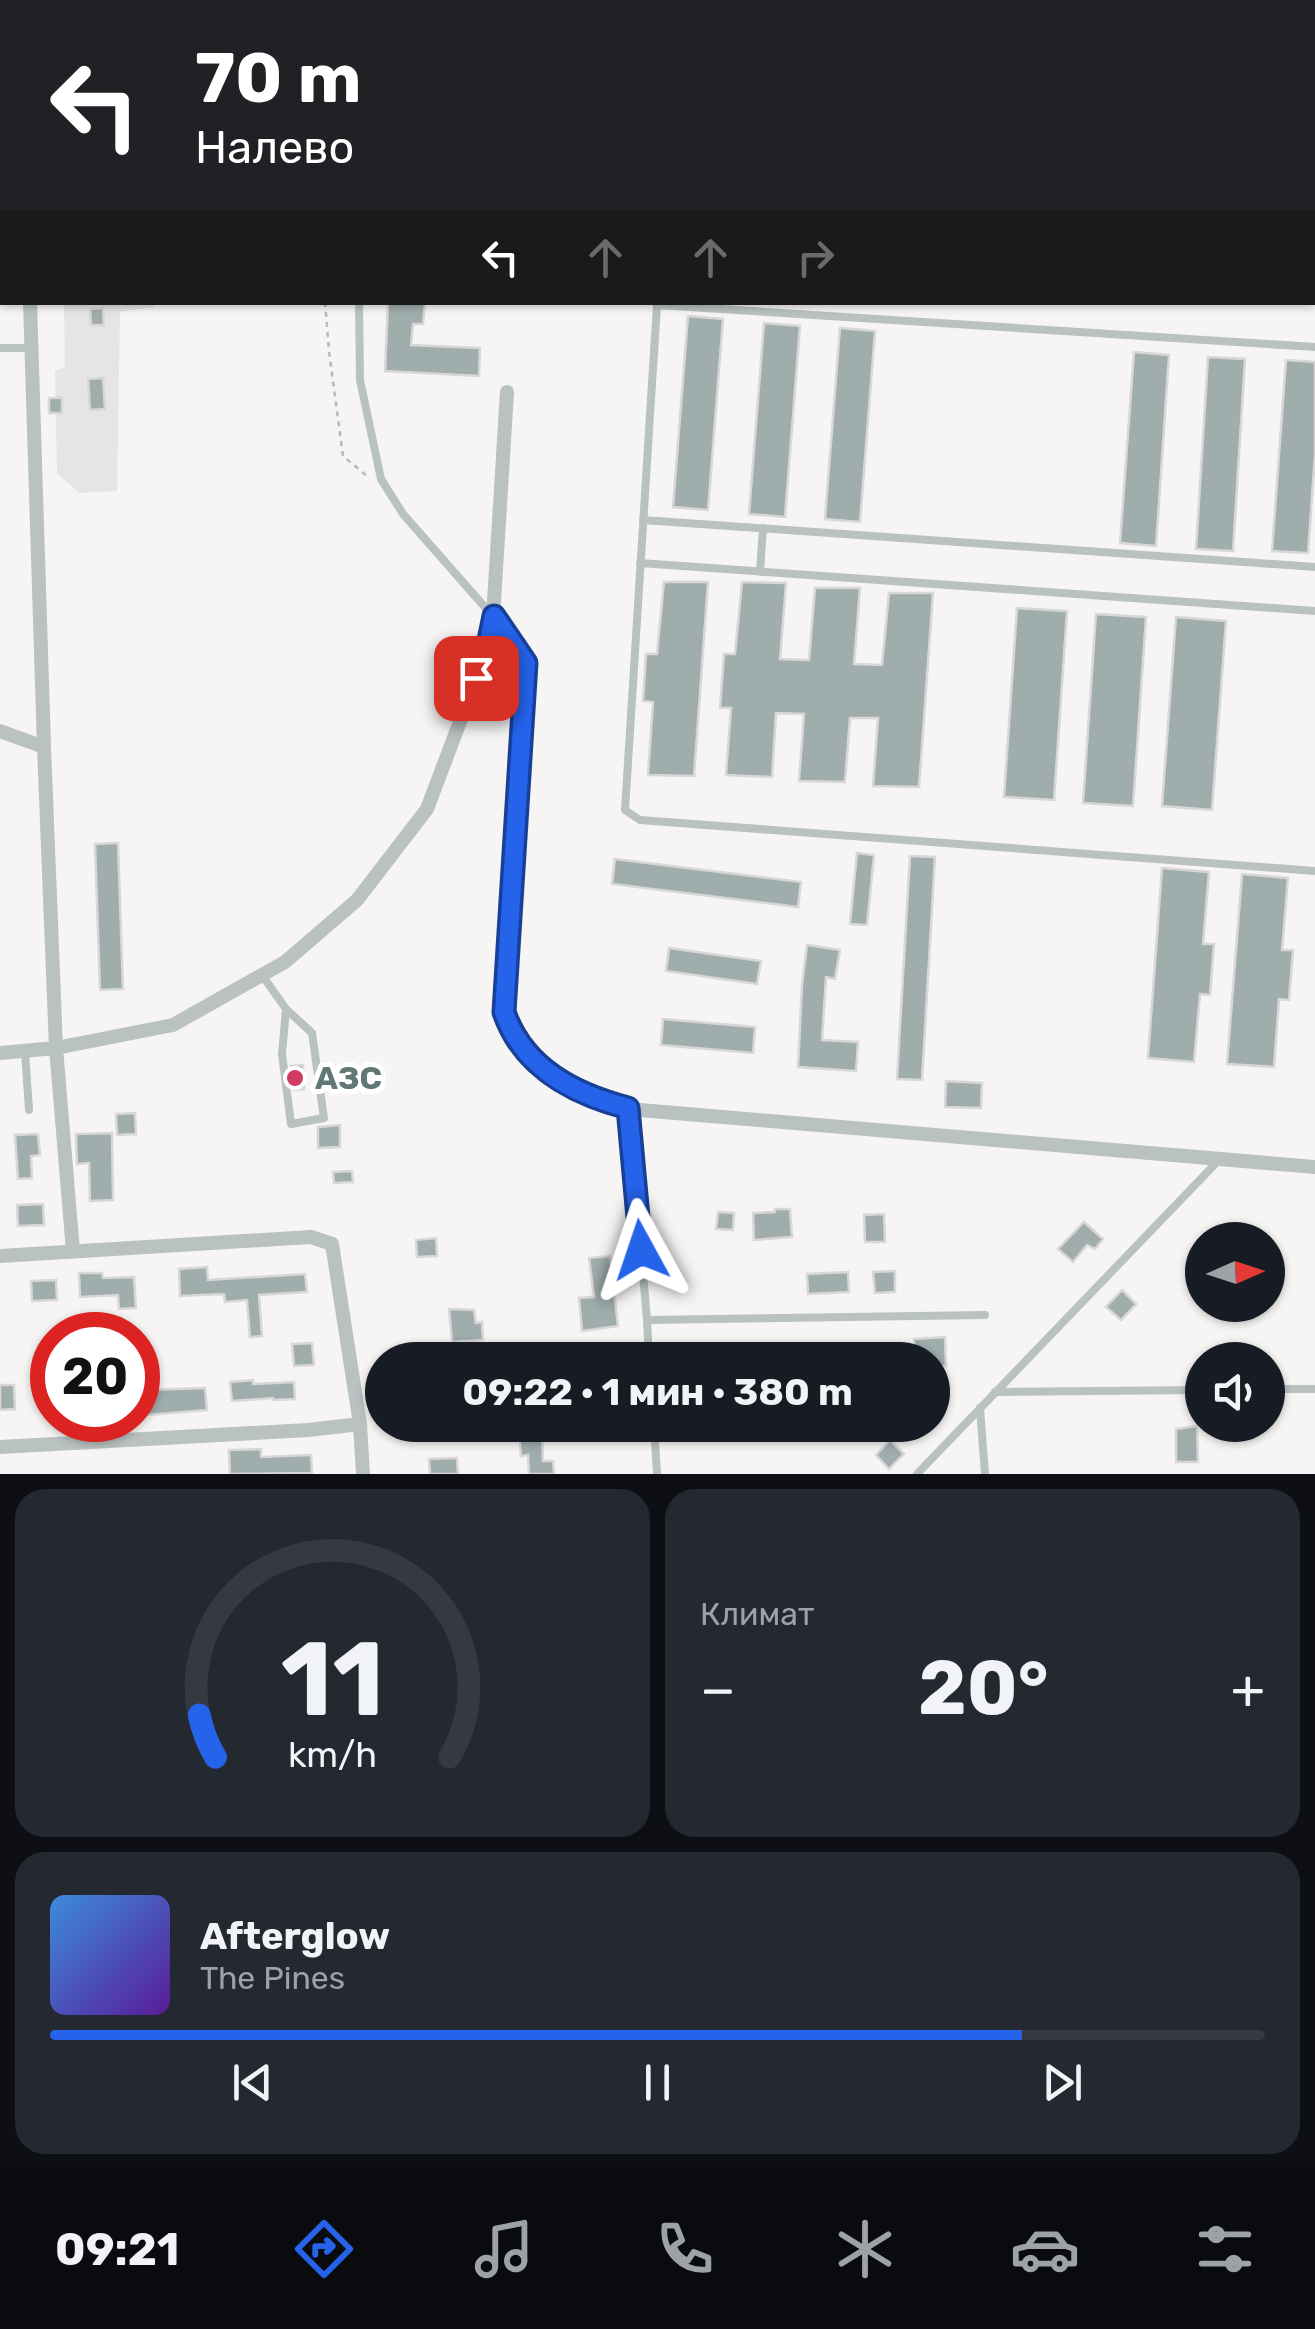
<!DOCTYPE html>
<html lang="ru">
<meta charset="utf-8">
<style>
:root{--surface:#171b24;--page:#242831;--text:#f1f3f6;--muted:#9ea1a6;--line:#363941;--accent:#2563eb}
body{margin:0;font-family:Rubik,sans-serif;background:var(--page);color:var(--text);height:100vh;display:flex;flex-direction:column;font-size:38px;white-space:nowrap}
*{box-sizing:border-box;margin:0}
p{font-size:32px;color:var(--muted)}
.icon{flex:none;width:55px;height:55px;fill:none;stroke:currentColor;stroke-width:2;stroke-linecap:round;stroke-linejoin:round}
.map{position:relative;height:1474px;overflow:hidden}
.panel{display:flex;flex-direction:column;gap:15px;padding:15px;background:#0d0f14;flex:1}
.panel>*{flex:none}
.hud{position:absolute;left:0px;top:0px;width:1315px;height:305px;box-shadow:0 2px 8px #0004;background:#202124;color:#fff;overflow:hidden}
.needle{width:65px;rotate:87deg}
.tools{position:absolute;left:1185px;top:1222px;display:grid;gap:20px}
.tools a{display:grid;place-items:center;width:100px;height:100px;border-radius:50%;background:var(--surface);box-shadow:0 2px 8px #0004;font-size:50px}
.speed{position:absolute;left:30px;top:1312px;display:flex;gap:20px;font-size:50px;font-weight:700;text-align:center}
.speed>*{display:grid;place-content:center;width:130px;height:130px;border-radius:50%;background:var(--surface);box-shadow:0 2px 8px #0004;line-height:1}
.speed .limit{border:15px solid #d22;background:#fff;color:#111}
.pin{position:absolute;display:grid;place-items:center;width:85px;height:85px;color:#fff;margin:-42px;border-radius:20px;box-shadow:0 5px 15px #0006}
.me{position:absolute;width:110px;margin:-55px;rotate:355deg;stroke-linejoin:round;filter:drop-shadow(0 0 8px #0008)}
.turn{display:flex;align-items:center;gap:35px;height:210px;padding:0 30px;font-size:45px}
.turn .icon{width:130px;height:130px;stroke-width:2.5}
.turn b{display:block;font-size:70px;line-height:85px}
.lanes{display:flex;align-items:center;height:95px;padding:0 30px;background:#0003;justify-content:center;gap:50px;direction:ltr}
.lanes .off{opacity:.35}
.big{font-size:75px;font-weight:700;line-height:1.1}
.panel .tile{flex:1;display:flex;flex-direction:column;justify-content:center;gap:15px;min-width:0;padding:0 35px;border-radius:30px;background:var(--page)}
.panel .dial{align-items:center;gap:0}
.dial svg{height:260px;overflow:visible;fill:none;stroke:var(--line);stroke-width:7;stroke-linecap:round;text-anchor:middle}
.dial text{fill:var(--text);stroke:none}
.song{display:flex;align-items:center;gap:30px}
.cover{width:120px;height:120px;border-radius:15px;background:linear-gradient(135deg,hsl(210 70% 55%),hsl(270 70% 35%))}
.played{height:10px;border-radius:5px;background:linear-gradient(90deg,var(--accent) 80%,var(--line) 80%)}
.keys{display:flex;justify-content:space-around;direction:ltr}
.heat{display:flex;justify-content:space-between;align-items:center;font-size:55px;direction:ltr}
.panel .tiles{flex:1;display:grid;gap:15px;grid-template-columns:1fr 1fr}
.tile:last-child{grid-column:span 2}
.trip{position:absolute;left:365px;top:1342px;width:585px;height:100px;border-radius:50px;background:var(--surface);box-shadow:0 2px 8px #0004;font-weight:700;line-height:100px;text-align:center}
.tab-bar{display:flex;height:160px;justify-content:space-around;align-items:center;background:#090b0e;color:var(--muted)}
.tab-bar .icon{width:70px;height:70px}
.tab-bar .on{color:var(--accent)}
.tab-bar b{font-size:45px;color:var(--text)}
.map>svg:first-child{display:block}
</style>
<div class="map">
<svg width="1315" height="1474" viewBox="0 0 1315 1474">
<rect width="100%" height="100%" fill="#f7f5f4"/>
<!-- built -->
<path fill="#e4e5e4" d="M64,303H154V307L120,312L117,491L79,493L57,473L55,371L65,367Z"/>
<!-- building -->
<path fill="#9fadac" stroke="#d8d7d6" stroke-width="2.5" d="M388,302H425L423,324H413L411,345L480,348L479,376L385,371Z
M103,308L104,325H91L90,309Z
M688,316L723,319L708,510L673,507Z
M764,323L800,326L785,517L749,514Z
M840,328L875,331L860,522L825,519Z
M1134,352L1169,355L1156,546L1120,543Z
M1208,357L1245,359L1233,551L1196,549Z
M1286,360L1315,362V454L1308,553L1272,551Z
M103,378L105,409L90,410L88,379Z
M49,398H62V413H49Z
M664,582H708L694,776L648,775L653,702L643,701L646,654H657Z
M742,582L786,583L780,659L809,660L815,588H860L854,664L882,665L889,593H933L919,787L873,786L878,718H850L845,782L799,781L804,714L776,713L772,777L726,775L731,708H720L724,654H735Z
M1017,608L1067,611L1054,800L1004,797Z
M1096,614L1146,617L1133,806L1083,803Z
M1176,617L1226,621L1212,810L1162,806Z
M118,843L123,989L100,990L95,844Z
M857,853L874,855L867,925L850,924Z
M910,856L935,857L922,1080L897,1079Z
M615,859L801,882L798,907L612,884Z
M1162,868L1209,872L1203,944H1214L1210,995L1200,994L1194,1062L1148,1058Z
M1242,874L1288,878L1282,950H1293L1289,1000L1279,999L1274,1067L1227,1064Z
M807,945L840,950L835,979L826,977L822,1040L858,1042L856,1071L798,1067L802,985Z
M669,948L761,961L757,984L666,971Z
M663,1019L755,1027L753,1053L661,1045Z
M303,1065L304,1089L294,1090L291,1066Z
M946,1081L982,1083L981,1108L945,1107Z
M135,1113L136,1134L117,1135L116,1114Z
M340,1125V1147L318,1148V1127Z
M112,1133L113,1200L90,1201L89,1163L77,1164L76,1134Z
M38,1134L40,1155L31,1156L32,1178L18,1179L15,1135Z
M352,1171L353,1182L334,1183L333,1172Z
M43,1204L44,1225L18,1226L17,1205Z
M775,1209H790L792,1237L754,1240L753,1213L775,1212Z
M718,1212L734,1213L733,1230L716,1229Z
M884,1214L885,1242H865L864,1215Z
M1084,1222L1103,1239L1095,1249L1087,1245L1073,1262L1058,1249Z
M436,1238L437,1256L417,1257L416,1240Z
M610,1256L618,1326L582,1331L579,1298L594,1297L589,1258Z
M207,1267L208,1280L305,1274L307,1292L259,1295L262,1336L250,1337L247,1300L225,1302L224,1294L180,1296L179,1269Z
M895,1271V1292L875,1293L873,1272Z
M848,1272L849,1292L808,1294L807,1274Z
M79,1273H102L103,1278L134,1277L136,1308L119,1309L118,1295L80,1297Z
M56,1280L57,1300L32,1301L31,1281Z
M1122,1290L1136,1304L1121,1320L1106,1307Z
M449,1309L474,1310L476,1323L482,1322L483,1340L452,1342Z
M945,1337L946,1366H932V1360H915L914,1339Z
M312,1343L314,1365L294,1366L292,1344Z
M705,1345V1360H677V1346Z
M253,1380V1384L294,1382L295,1399L273,1400V1398L232,1401L230,1382Z
M52,1384V1406H38L36,1385Z
M0,1385H14L15,1409L0,1410Z
M205,1388L207,1410L147,1415L145,1390Z
M598,1425H623L624,1439H602Z
M1197,1426L1198,1462H1176V1429Z
M542,1428L543,1461H553L554,1474H529L528,1455L521,1456L519,1429Z
M890,1440L904,1454L889,1469L876,1455Z
M261,1449V1457L311,1455L312,1473L230,1474L229,1450Z
M457,1458L458,1474H430L429,1459Z"/>
<g fill="none" stroke-linecap="round" stroke-linejoin="round">
<!-- path -->
<path stroke="#b4baba" stroke-width="2.5" stroke-dasharray="5 5" stroke-linecap="butt" d="M329,0V2
M325,302L329,351L343,456L367,476"/>
<!-- service -->
<path stroke="#b9c1c1" stroke-width="8" d="M359,2V0
M521,2V0
M1312,275L1315,276
M0,276L2,279
M359,302L360,380L381,479L403,514L490,613
M1315,347L657,305L625,810L640,820L1315,871
M0,348H33
M643,520L1315,567
M640,563L1315,611
M760,572L763,528
M262,975L286,1009L282,1054L291,1124L324,1118L312,1033L286,1009
M25,1052L29,1110
M629,1110L647,1320
M649,1360L647,1320L985,1315
M1268,1389H1315
M995,1392L1202,1390
M980,1408L985,1474
M654,1425L657,1474
M917,1474L1219,1160"/>
<!-- minor -->
<path stroke="#b9c1c1" stroke-width="14" d="M16,0V2
M30,302L44,747L56,1048L73,1251
M493,617L527,663L505,1012C523,1068 574,1095 628,1109L1315,1167
M0,731L44,747
M0,1053L56,1048L173,1025L285,962L357,900L427,809L489,645L493,617L507,392
M0,1256L311,1237L332,1244L360,1424L363,1474
M0,1447L308,1430L360,1424"/>
</g>
<g fill="none" stroke-linecap="round" stroke-linejoin="round">
<defs>
<path id="route" d="M476,678L488,645L494,616L526,663L504,1012C523,1068 574,1094 628,1108L641,1250"/>
</defs>
<!-- route casing -->
<use href="#route" stroke="#184099" stroke-width="25"/>
<!-- route -->
<use href="#route" stroke="#2563eb" stroke-width="18"/>
</g>
<!-- markers -->
<circle fill="#d03b61" stroke="#fff" stroke-width="4" cx="295" cy="1078" r="10"/>
<g text-anchor="middle" stroke-width="10" stroke-linejoin="round" paint-order="stroke">
<!-- poi labels -->
<g font-size="32" font-weight="bold" fill="#607775" stroke="#fff" text-anchor="start">
<text x="315" y="1089">АЗС</text>
</g>
</g>
</svg>
<div class="tools">
<a><svg class="needle" viewBox="-14 -14 28 28"><path d="M0-13l5 13h-10z" fill="#e53935"/><path d="M0 13l5-13h-10z" fill="#9ea1a6"/></svg></a>
<a><svg class="icon" aria-label="sound" viewBox="0 0 24 24"><path d="M4 9h4l5-4v14l-5-4H4zM17 9q2 3 0 6"/></svg></a>
</div>
<div class="speed"><div class="limit">20</div></div>
<div class="pin" style="left:476px;top:678px;background:#d93025"><svg class="icon" aria-label="arrive" viewBox="0 0 24 24"><path d="M6 21V4h12l-3 4 3 4H6"/></svg></div>
<svg class="me" style="left:641px;top:1250px" viewBox="-20 -20 40 40"><path d="M0-17L14 15 0 8-14 15z" fill="#2563eb" stroke="#fff" stroke-width="4"/></svg>
<div class="trip">09:22 · 1 мин · 380 m</div>
<div class="hud">
<div class="turn"><svg class="icon" aria-label="left" viewBox="0 0 24 24"><path d="M17 20v-9H6M10 6l-5 5 5 5"/></svg><div><b>70 m</b>Налево</div></div>
<div class="lanes"><svg class="icon" aria-label="left" viewBox="0 0 24 24"><path d="M17 20v-9H6M10 6l-5 5 5 5"/></svg><svg class="icon off" aria-label="ahead" viewBox="0 0 24 24"><path d="M12 20V5M6 11l6-6 6 6"/></svg><svg class="icon off" aria-label="ahead" viewBox="0 0 24 24"><path d="M12 20V5M6 11l6-6 6 6"/></svg><svg class="icon off" aria-label="right" viewBox="0 0 24 24"><path d="M7 20v-9h11M14 6l5 5-5 5"/></svg></div>
</div>
</div>
<section class="panel">
<div class="tiles">
<div class="tile dial"><svg viewBox="0 0 100 80">
<path d="M14 69A42 42 0 1 1 86 69"/>
<path d="M14 69A42 42 0 0 1 9 56" stroke="#2563eb"/>
<text x="50" y="56" font-size="32" font-weight="700">11</text>
<text x="50" y="72" font-size="11">km/h</text>
</svg></div>
<div class="tile"><p>Климат</p>
<div class="heat"><a>−</a><b class="big">20°</b><a>+</a></div>
</div>
<div class="tile">
<div class="song"><i class="cover"></i><div><b>Afterglow</b><p>The Pines</p></div></div>
<div class="played"></div>
<div class="keys"><svg class="icon" aria-label="previous" viewBox="0 0 24 24"><path d="M18 5L8 12l10 7zM5 5v14"/></svg><svg class="icon" aria-label="pause" viewBox="0 0 24 24"><path d="M8 5v14M16 5v14"/></svg><svg class="icon" aria-label="next" viewBox="0 0 24 24"><path d="M6 5l10 7-10 7zM19 5v14"/></svg></div>
</div>
</div>
</section>
<nav class="tab-bar">
<b>09:21</b>
<svg class="icon on" aria-label="directions" viewBox="0 0 24 24"><path d="M12 3l9 9-9 9-9-9zM9 14v-3h6M13 9l2 2-2 2"/></svg>
<svg class="icon" aria-label="music" viewBox="0 0 24 24"><path d="M9 18V5l10-2v13"/><circle cx="6" cy="18" r="3"/><circle cx="16" cy="16" r="3"/></svg>
<svg class="icon" aria-label="phone" viewBox="0 0 24 24"><path d="M5 4h4l2 5-3 2q2 4 5 5l2-3 5 2v4C11 20 4 13 5 4z"/></svg>
<svg class="icon" aria-label="climate" viewBox="0 0 24 24"><path d="M12 3v18M4 7l16 10M4 17L20 7"/></svg>
<svg class="icon" aria-label="car" viewBox="0 0 24 24"><path d="M5 17H2v-5l4-1 3-4h7l3 4 3 1v5h-3M9 17h6M6 11h13"/><circle cx="7" cy="17" r="2"/><circle cx="17" cy="17" r="2"/></svg>
<svg class="icon" aria-label="filters" viewBox="0 0 24 24"><path d="M4 7h16M4 17h16"/><circle cx="9" cy="7" r="2"/><circle cx="15" cy="17" r="2"/></svg>
</nav>
